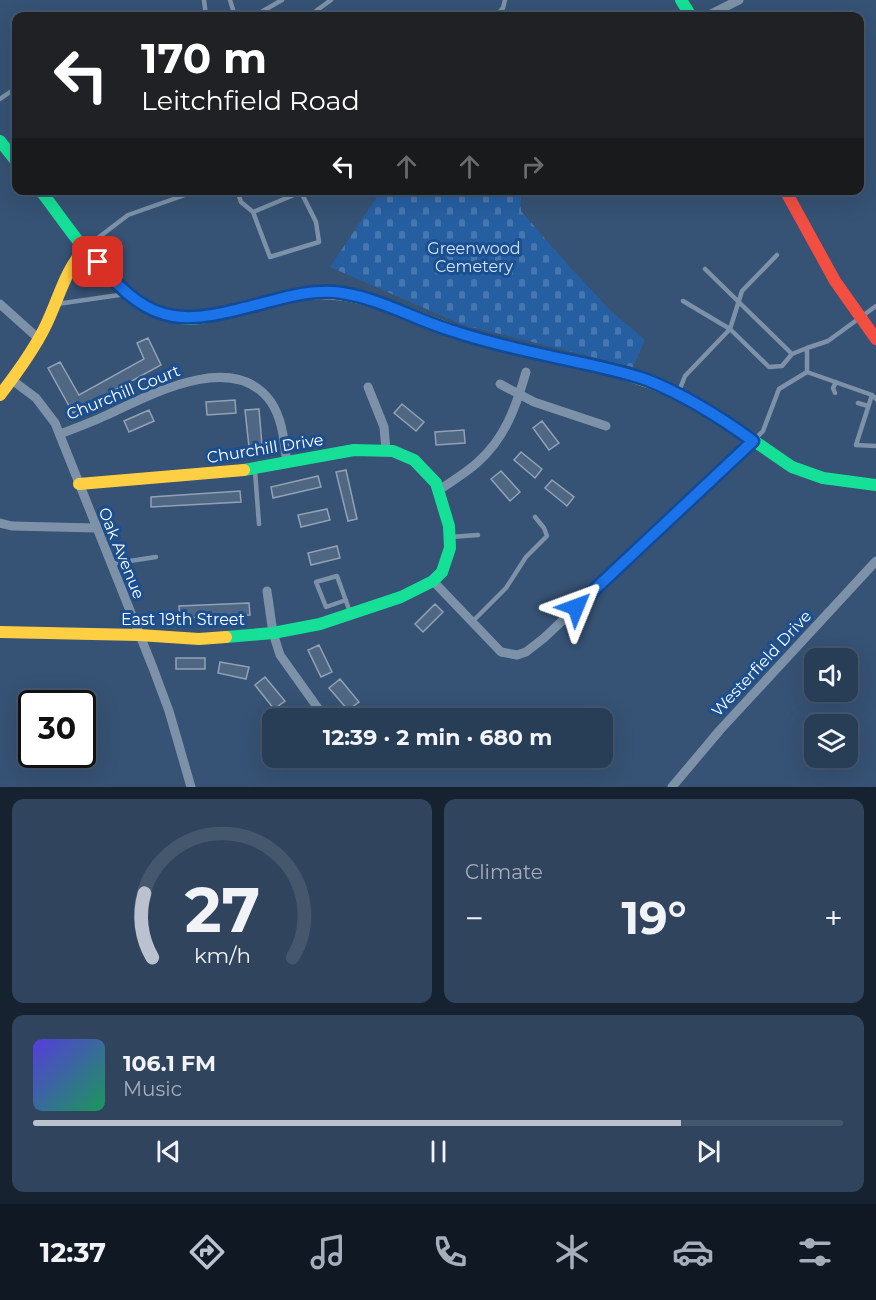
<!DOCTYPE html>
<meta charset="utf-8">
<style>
:root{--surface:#283e57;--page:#30455d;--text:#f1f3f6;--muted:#a5aeba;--line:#44576d;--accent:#b9c2ce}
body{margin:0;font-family:Montserrat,sans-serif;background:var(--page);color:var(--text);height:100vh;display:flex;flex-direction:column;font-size:22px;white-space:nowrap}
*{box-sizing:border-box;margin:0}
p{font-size:20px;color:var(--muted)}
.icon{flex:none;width:33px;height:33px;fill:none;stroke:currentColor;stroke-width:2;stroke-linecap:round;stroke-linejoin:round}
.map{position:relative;height:787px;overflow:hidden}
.sheet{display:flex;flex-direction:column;gap:12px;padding:12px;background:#162230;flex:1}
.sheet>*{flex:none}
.guide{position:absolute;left:12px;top:12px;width:852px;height:183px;border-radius:12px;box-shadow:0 6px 24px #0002,0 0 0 2px var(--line);background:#202124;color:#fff;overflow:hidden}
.controls{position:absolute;left:804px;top:648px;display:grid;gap:12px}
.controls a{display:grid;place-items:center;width:54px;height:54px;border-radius:12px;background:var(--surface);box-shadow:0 6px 24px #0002,0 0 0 2px var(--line);font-size:30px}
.speed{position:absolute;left:18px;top:690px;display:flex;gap:12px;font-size:30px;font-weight:700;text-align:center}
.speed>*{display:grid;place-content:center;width:78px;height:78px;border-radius:50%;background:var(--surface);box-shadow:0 6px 24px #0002,0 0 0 2px var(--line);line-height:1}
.speed .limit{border:3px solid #111;border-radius:9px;background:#fff;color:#111}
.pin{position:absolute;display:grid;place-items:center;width:51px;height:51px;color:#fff;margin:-26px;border-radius:12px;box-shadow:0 3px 9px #0006}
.me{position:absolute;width:66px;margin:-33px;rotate:46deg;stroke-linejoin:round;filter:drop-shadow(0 0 4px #0008)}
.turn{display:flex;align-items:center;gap:21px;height:126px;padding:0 30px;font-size:27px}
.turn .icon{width:78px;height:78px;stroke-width:2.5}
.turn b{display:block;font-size:42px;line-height:51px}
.lanes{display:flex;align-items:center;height:57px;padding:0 30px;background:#0003;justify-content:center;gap:30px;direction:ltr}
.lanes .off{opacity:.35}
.big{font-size:45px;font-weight:700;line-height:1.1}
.sheet .widget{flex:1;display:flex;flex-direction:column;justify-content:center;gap:9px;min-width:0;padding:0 21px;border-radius:12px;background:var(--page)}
.sheet .dial{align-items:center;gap:0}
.dial svg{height:156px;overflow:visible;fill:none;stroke:var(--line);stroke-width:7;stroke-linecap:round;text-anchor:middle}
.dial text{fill:var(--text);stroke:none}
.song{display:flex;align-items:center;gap:18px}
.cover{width:72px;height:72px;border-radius:9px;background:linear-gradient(135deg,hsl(250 70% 55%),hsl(150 70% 35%))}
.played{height:6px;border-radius:3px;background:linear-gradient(90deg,var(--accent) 80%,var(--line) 80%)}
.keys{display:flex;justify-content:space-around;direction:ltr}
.heat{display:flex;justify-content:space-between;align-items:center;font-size:33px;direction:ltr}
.sheet .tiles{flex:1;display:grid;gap:12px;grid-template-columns:1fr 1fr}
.widget:last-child{grid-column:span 2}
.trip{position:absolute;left:262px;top:708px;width:351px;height:60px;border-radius:12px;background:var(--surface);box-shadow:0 6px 24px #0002,0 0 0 2px var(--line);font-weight:700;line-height:60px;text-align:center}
.dock{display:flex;height:96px;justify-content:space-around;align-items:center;background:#101923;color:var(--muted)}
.dock .icon{width:42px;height:42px}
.dock .current{color:var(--accent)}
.dock b{font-size:27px;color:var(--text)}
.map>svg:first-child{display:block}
</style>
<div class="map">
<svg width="876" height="787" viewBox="0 0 876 787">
<defs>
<pattern id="cemetery-stones" width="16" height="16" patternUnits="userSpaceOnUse" patternTransform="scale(1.5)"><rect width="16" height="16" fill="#265fa1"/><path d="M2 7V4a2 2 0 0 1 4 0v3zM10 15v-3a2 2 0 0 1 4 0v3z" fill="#4777af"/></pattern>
</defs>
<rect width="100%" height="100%" fill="#365274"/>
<!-- cemetery -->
<path fill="url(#cemetery-stones)" d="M381,191H521V211L569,266L610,310L645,340L633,367L463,325L330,267Z"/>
<!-- building -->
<path fill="#506783" stroke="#92a2b6" stroke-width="1.5" d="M148,338L161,365L73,413L48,368L60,362L79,395L144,359L137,343Z
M235,400L236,413L207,415L206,402Z
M402,404L424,422L416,431L394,413Z
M259,409L262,445L249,447L245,410Z
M149,410L154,421L129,432L124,421Z
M542,421L559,443L549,450L533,428Z
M464,430L465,443L436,445L435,432Z
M521,452L542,469L535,478L514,460Z
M346,470L357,519L348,521L336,472Z
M501,471L520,492L510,501L491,479Z
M318,476L321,487L273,498L271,487Z
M552,480L574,497L567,506L545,488Z
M240,491L241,502L151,507V497Z
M327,509L330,520L301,527L298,515Z
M337,546L340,558L311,565L308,553Z
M249,603L250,615L180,618L179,606Z
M435,604L443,612L423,632L415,624Z
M319,645L332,672L321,677L308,650Z
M176,658H205V669H176Z
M220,662L249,667L246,679L218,673Z
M265,677L285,701L274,709L255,685Z
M340,679L359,702L348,710L329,688Z"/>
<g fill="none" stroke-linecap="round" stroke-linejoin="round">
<!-- lane -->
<path stroke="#7d92a8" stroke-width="4.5" d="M204,0L206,16
M230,0L235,16
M254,16L282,0
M309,16L331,0
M496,16L503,8L505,0
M0,99L16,88
M237,190L241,202L253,212L270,257L319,242L316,222L301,192L253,212
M86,247L128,215L199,190
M705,269L792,354
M683,301L730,329L742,291L777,255
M57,304L126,294
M807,372L872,395L876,399
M835,393L833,388L836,382
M678,394L685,376L730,329L769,367L782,366L792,354L807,348
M872,395L856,445L876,446
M858,403L868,406
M755,439L763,431L779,389L807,372V348L828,341L876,306
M255,471L259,524
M450,537L478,535
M110,564L156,557
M346,600L326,607L316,582L337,576L350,612
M472,622L506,588L526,557L547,536L544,528L535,517"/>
<!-- street -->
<path stroke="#7d92a8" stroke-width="9" d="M707,16L739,0
M0,304L39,339
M12,380L36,398L55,423L153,668L169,711L191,787
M500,384L534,402L606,426
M368,387L384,427L386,450
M60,434C76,428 92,422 107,415C150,395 234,349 271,402C283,420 284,442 287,463
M439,490C452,481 466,473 478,462C505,438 516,407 526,372
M0,523L12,526L96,528
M433,581L501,652L517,655L526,652L544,638L753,441
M267,591L273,633L280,655L325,718
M672,787L720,730L876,561"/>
<!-- fast -->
<path stroke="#16e098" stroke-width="12" d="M681,0L691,16
M0,141L16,161
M40,190C77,237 130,328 200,318C230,313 260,304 289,297
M712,412L792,467L823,478L876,485
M226,637L273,633L320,624L401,597L433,581L442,572L450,548L449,526L436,483L414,460L393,451L354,450L244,470"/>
<!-- slow -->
<path stroke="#ffcf43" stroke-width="12" d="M289,297C355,281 416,321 478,338C558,360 640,368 712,412
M0,395C17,373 34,350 46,325C59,298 65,270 86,247
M79,484L244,470
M0,632L139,635L199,639L226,637"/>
<!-- jam -->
<path stroke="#f24e42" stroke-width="12" d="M785,190L835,281L876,339"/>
</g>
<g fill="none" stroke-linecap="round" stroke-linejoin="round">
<defs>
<path id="route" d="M98,262C157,336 193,321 275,300C296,294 319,289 342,293C381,299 416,320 453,331C493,344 535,353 577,362C600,367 624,372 647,380C685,395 720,417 753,441L576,607"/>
</defs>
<!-- route casing -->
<use href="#route" stroke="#114b97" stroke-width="15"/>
<!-- route -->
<use href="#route" stroke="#1a73e8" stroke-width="10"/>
</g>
<g text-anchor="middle" stroke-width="6" stroke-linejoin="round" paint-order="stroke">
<!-- park labels -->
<g font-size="16" fill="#cfe3fa" stroke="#1b4f8f">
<text x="474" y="254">Greenwood<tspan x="474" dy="18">Cemetery</tspan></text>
</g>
<!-- street labels -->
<g font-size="16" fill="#fff" stroke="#1b4f8f">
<text transform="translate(123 392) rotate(-22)" y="6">Churchill Court</text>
<text transform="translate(265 448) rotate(-9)" y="6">Churchill Drive</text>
<text transform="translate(122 553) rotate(68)" y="6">Oak Avenue</text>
<text x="183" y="625">East 19th Street</text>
<text transform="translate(761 663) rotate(-47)" y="6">Westerfield Drive</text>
</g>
</g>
</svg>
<div class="controls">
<a><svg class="icon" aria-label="sound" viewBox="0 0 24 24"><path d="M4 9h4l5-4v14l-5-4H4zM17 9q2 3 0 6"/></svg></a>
<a><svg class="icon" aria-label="layers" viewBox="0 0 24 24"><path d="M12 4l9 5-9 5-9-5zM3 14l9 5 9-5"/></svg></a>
</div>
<div class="speed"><div class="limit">30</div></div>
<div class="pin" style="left:98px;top:262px;background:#d93025"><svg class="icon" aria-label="arrive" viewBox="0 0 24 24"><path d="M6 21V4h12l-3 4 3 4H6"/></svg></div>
<svg class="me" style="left:576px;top:607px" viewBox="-20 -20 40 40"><path d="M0-17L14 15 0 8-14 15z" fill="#1a73e8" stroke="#fff" stroke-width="4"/></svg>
<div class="trip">12:39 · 2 min · 680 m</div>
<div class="guide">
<div class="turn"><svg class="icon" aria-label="left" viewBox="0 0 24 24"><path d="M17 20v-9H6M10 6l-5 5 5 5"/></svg><div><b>170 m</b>Leitchfield Road</div></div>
<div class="lanes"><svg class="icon" aria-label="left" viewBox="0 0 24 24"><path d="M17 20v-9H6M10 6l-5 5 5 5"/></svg><svg class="icon off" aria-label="ahead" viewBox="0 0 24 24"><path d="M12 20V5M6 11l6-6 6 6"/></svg><svg class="icon off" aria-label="ahead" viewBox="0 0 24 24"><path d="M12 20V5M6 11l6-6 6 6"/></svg><svg class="icon off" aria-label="right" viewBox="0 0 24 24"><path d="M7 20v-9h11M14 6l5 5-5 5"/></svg></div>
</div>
</div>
<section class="sheet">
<div class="tiles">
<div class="widget dial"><svg viewBox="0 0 100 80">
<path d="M14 69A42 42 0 1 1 86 69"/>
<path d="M14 69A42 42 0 0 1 10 36" stroke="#b9c2ce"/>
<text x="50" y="56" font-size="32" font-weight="700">27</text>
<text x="50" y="72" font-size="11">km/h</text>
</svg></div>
<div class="widget"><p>Climate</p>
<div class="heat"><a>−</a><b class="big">19°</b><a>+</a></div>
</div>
<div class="widget">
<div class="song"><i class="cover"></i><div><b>106.1 FM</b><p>Music</p></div></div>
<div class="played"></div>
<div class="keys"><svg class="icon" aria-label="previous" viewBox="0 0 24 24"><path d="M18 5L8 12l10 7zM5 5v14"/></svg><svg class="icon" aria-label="pause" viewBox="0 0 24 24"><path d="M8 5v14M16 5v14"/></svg><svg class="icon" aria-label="next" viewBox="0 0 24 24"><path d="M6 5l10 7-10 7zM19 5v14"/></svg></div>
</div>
</div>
</section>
<nav class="dock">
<b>12:37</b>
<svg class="icon current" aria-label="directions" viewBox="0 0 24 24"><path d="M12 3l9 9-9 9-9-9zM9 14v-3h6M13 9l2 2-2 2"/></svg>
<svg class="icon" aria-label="music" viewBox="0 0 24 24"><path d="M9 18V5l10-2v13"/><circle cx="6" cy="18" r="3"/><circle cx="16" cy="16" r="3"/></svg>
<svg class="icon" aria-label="phone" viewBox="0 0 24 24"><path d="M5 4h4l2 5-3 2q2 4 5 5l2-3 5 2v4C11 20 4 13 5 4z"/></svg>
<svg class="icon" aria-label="climate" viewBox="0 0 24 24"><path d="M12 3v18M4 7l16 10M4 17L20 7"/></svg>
<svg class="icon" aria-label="car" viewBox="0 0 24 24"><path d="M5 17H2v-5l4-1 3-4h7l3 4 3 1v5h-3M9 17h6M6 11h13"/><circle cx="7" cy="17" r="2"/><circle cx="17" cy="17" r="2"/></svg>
<svg class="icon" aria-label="filters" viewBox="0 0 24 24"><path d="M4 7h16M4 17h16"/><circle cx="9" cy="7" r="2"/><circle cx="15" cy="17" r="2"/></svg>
</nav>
